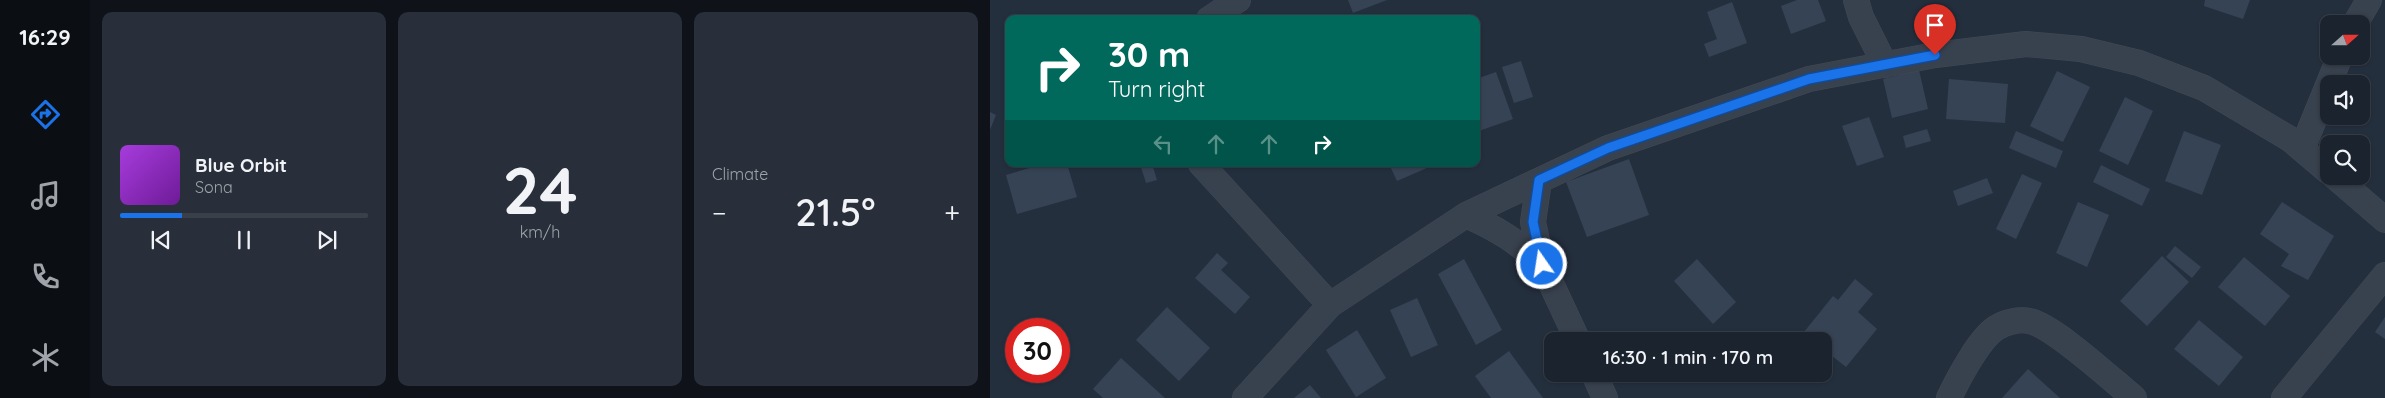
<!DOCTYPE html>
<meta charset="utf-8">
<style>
:root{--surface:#1b232e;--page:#282f3a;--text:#f1f3f6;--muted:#a0a4aa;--line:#39404a;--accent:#1a73e8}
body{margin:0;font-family:Quicksand,sans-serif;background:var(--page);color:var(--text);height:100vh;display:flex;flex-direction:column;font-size:19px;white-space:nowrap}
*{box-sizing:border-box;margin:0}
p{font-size:16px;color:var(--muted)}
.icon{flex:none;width:28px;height:28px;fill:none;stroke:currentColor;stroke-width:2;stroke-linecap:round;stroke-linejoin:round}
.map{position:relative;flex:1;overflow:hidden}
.drawer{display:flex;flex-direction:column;gap:12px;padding:12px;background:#0f1319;width:900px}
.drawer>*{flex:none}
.banner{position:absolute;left:15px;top:15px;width:475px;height:152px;border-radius:10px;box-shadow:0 1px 4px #0004,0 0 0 1px var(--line);background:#00695c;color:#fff;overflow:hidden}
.needle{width:32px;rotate:69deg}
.tools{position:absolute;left:1330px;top:15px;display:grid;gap:10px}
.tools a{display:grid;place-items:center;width:50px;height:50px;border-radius:10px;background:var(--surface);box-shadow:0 1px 4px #0004,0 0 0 1px var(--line);font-size:25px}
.speed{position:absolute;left:15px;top:318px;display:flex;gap:10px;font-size:25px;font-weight:700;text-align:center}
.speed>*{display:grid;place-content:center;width:65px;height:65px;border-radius:50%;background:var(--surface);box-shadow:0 1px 4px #0004,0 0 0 1px var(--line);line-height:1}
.speed .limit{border:8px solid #d22;background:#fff;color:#111}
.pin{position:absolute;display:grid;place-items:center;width:42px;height:42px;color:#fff;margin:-51px -21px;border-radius:50% 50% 50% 0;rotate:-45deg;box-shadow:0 0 5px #0007}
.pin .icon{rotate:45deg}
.me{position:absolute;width:55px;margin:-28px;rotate:347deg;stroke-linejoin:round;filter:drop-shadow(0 0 4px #0008)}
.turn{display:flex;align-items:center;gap:18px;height:105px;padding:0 20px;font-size:22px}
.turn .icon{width:65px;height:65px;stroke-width:2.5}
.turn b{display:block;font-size:35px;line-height:42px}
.lanes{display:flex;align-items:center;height:48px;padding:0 20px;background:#0003;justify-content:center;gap:25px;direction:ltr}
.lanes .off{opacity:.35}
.big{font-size:38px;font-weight:600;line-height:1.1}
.drawer .card{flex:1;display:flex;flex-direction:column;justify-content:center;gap:8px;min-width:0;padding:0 18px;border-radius:10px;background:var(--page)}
.drawer .dial{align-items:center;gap:0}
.dial b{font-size:65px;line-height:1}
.song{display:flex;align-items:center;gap:15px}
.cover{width:60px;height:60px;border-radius:8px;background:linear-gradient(135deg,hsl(280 70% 55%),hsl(280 70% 35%))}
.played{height:5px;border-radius:2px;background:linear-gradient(90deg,var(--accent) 25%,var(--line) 25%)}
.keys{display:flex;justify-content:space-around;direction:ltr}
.heat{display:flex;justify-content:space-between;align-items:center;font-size:28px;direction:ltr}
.drawer .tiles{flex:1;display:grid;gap:12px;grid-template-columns:repeat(3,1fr)}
.trip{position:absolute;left:554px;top:332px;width:288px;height:50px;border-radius:10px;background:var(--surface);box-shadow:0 1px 4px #0004,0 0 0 1px var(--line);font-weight:600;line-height:50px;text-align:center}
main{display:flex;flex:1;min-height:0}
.tab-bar{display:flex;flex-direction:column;width:90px;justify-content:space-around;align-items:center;background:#0b0e12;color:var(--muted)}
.tab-bar .icon{width:35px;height:35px}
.tab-bar .active{color:var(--accent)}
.tab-bar b{font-size:22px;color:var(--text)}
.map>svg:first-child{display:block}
</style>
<main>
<nav class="tab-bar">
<b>16:29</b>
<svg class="icon active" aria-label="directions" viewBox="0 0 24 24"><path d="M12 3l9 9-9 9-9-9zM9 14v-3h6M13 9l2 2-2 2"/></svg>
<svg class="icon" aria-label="music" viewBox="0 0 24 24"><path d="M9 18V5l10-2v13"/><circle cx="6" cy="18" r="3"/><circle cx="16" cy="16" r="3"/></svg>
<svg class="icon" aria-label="phone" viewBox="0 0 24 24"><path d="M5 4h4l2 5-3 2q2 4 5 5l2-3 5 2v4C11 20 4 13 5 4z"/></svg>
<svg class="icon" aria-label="climate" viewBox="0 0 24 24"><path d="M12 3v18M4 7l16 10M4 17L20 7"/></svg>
</nav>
<section class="drawer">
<div class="tiles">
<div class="card">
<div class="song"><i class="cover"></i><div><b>Blue Orbit</b><p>Sona</p></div></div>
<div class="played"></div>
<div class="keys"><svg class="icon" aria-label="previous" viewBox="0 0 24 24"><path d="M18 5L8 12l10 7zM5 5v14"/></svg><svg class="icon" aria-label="pause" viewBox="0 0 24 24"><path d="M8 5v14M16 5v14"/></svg><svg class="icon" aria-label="next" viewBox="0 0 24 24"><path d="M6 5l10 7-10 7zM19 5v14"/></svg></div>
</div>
<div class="card dial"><b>24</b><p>km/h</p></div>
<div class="card"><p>Climate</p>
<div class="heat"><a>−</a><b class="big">21.5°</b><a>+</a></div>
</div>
</div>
</section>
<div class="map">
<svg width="1395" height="398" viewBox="0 0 1395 398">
<rect width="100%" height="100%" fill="#242f3e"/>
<!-- building -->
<path fill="#364354" d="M358,0H397L363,13Z
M807,0H828L836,21L801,34L791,6Z
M1215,0H1260L1253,19L1214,6Z
M742,2L757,43L719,57L714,44L727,39L717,12Z
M531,61L543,97L524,103L512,67Z
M929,70L938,109L902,118L893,79Z
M1067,71L1100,87L1073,142L1040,126Z
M506,72L523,119L486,132V79Z
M959,79L1018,84L1015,123L956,119Z
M1135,97L1163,111L1138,165L1109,151Z
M0,112L6,115L0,130Z
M879,117L894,157L867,166L852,126Z
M937,129L941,141L916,148L913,136Z
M1026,131L1073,151L1066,168L1019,148Z
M1194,131L1231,145L1212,195L1175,181Z
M639,159L659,215L597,237L576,182Z
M53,164H77L87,197L27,214L16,175Z
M150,164H162L167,180L156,183Z
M399,164H446L407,181Z
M1111,165L1160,189L1152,206L1103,182Z
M1032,174L1052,183L1026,239L1006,229Z
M997,178L1003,193L968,206L963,191Z
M1088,202L1119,215L1097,267L1066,253Z
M1292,202L1344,236L1318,280L1291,266L1299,254L1270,234Z
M1185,246L1211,267L1202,278L1176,257Z
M227,253L238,263L231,270L260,297L245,314L205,278Z
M1172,256L1199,282L1157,326L1130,301Z
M1254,257L1300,296L1275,326L1228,287Z
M474,259L512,330L486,345L448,274Z
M707,259L746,302L723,324L684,281Z
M865,279L883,294L868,312L887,329L856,367L832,348V341H825L814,332L843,296L848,300Z
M427,298L448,345L421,357L400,310Z
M177,307L220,348L189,381L146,340Z
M1395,317V339L1385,332Z
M1209,320L1253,357L1229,386L1184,349Z
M367,330L396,378L366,397L336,350Z
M519,351L553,398H501L485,376Z
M131,358L175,398H113L103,389Z
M1038,369L1070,398H1012Z
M320,385L331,398H304Z"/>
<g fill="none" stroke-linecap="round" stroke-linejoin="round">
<defs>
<path id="minor" d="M866,0L871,17L895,65
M219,19L248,0
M1365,24L1379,0
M1312,149L1350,56
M211,164L340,305
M1344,176L1395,220
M549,181L543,222L552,264L588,341
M476,215C508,229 526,241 552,264
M604,374L615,398
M255,398L340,305L476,215L618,148L819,79L945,55L1036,44L1091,49L1149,63L1214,88L1300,139L1339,172
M959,398C968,379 989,339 1006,328C1015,322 1029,319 1039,321C1063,325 1123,381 1144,398
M1294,398L1395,275"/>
</defs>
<!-- minor casing -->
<use href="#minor" stroke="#414a57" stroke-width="26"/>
<!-- minor -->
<use href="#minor" stroke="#38414e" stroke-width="25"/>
</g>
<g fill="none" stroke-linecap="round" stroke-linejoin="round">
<defs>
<path id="route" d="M552,264L543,222L549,180L618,148L819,79L945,55"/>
</defs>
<!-- route casing -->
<use href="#route" stroke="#114b97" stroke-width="12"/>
<!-- route -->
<use href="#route" stroke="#1a73e8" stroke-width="9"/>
</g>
</svg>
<div class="tools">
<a><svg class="needle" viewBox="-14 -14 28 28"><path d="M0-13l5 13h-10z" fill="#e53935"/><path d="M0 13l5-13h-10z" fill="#a0a4aa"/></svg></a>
<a><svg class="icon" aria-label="sound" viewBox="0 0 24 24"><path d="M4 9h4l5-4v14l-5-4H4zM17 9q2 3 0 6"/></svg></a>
<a><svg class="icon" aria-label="search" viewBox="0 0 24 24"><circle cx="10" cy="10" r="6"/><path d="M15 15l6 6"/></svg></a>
</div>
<div class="speed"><div class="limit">30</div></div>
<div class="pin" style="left:945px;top:55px;background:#d93025"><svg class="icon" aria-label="arrive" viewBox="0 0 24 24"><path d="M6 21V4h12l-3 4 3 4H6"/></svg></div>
<svg class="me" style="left:552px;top:264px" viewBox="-20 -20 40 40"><circle r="17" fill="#1a73e8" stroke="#fff" stroke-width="3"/><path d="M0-11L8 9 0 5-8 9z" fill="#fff"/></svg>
<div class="trip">16:30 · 1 min · 170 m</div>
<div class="banner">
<div class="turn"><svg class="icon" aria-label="right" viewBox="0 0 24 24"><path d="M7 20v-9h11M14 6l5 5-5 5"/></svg><div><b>30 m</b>Turn right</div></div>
<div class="lanes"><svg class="icon off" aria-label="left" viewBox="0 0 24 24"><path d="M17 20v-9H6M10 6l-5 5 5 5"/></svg><svg class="icon off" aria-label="ahead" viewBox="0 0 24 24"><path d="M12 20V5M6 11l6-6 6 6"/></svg><svg class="icon off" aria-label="ahead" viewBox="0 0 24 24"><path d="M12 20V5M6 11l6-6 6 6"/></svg><svg class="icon" aria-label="right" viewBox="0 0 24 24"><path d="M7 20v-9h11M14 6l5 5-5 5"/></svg></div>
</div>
</div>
</main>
